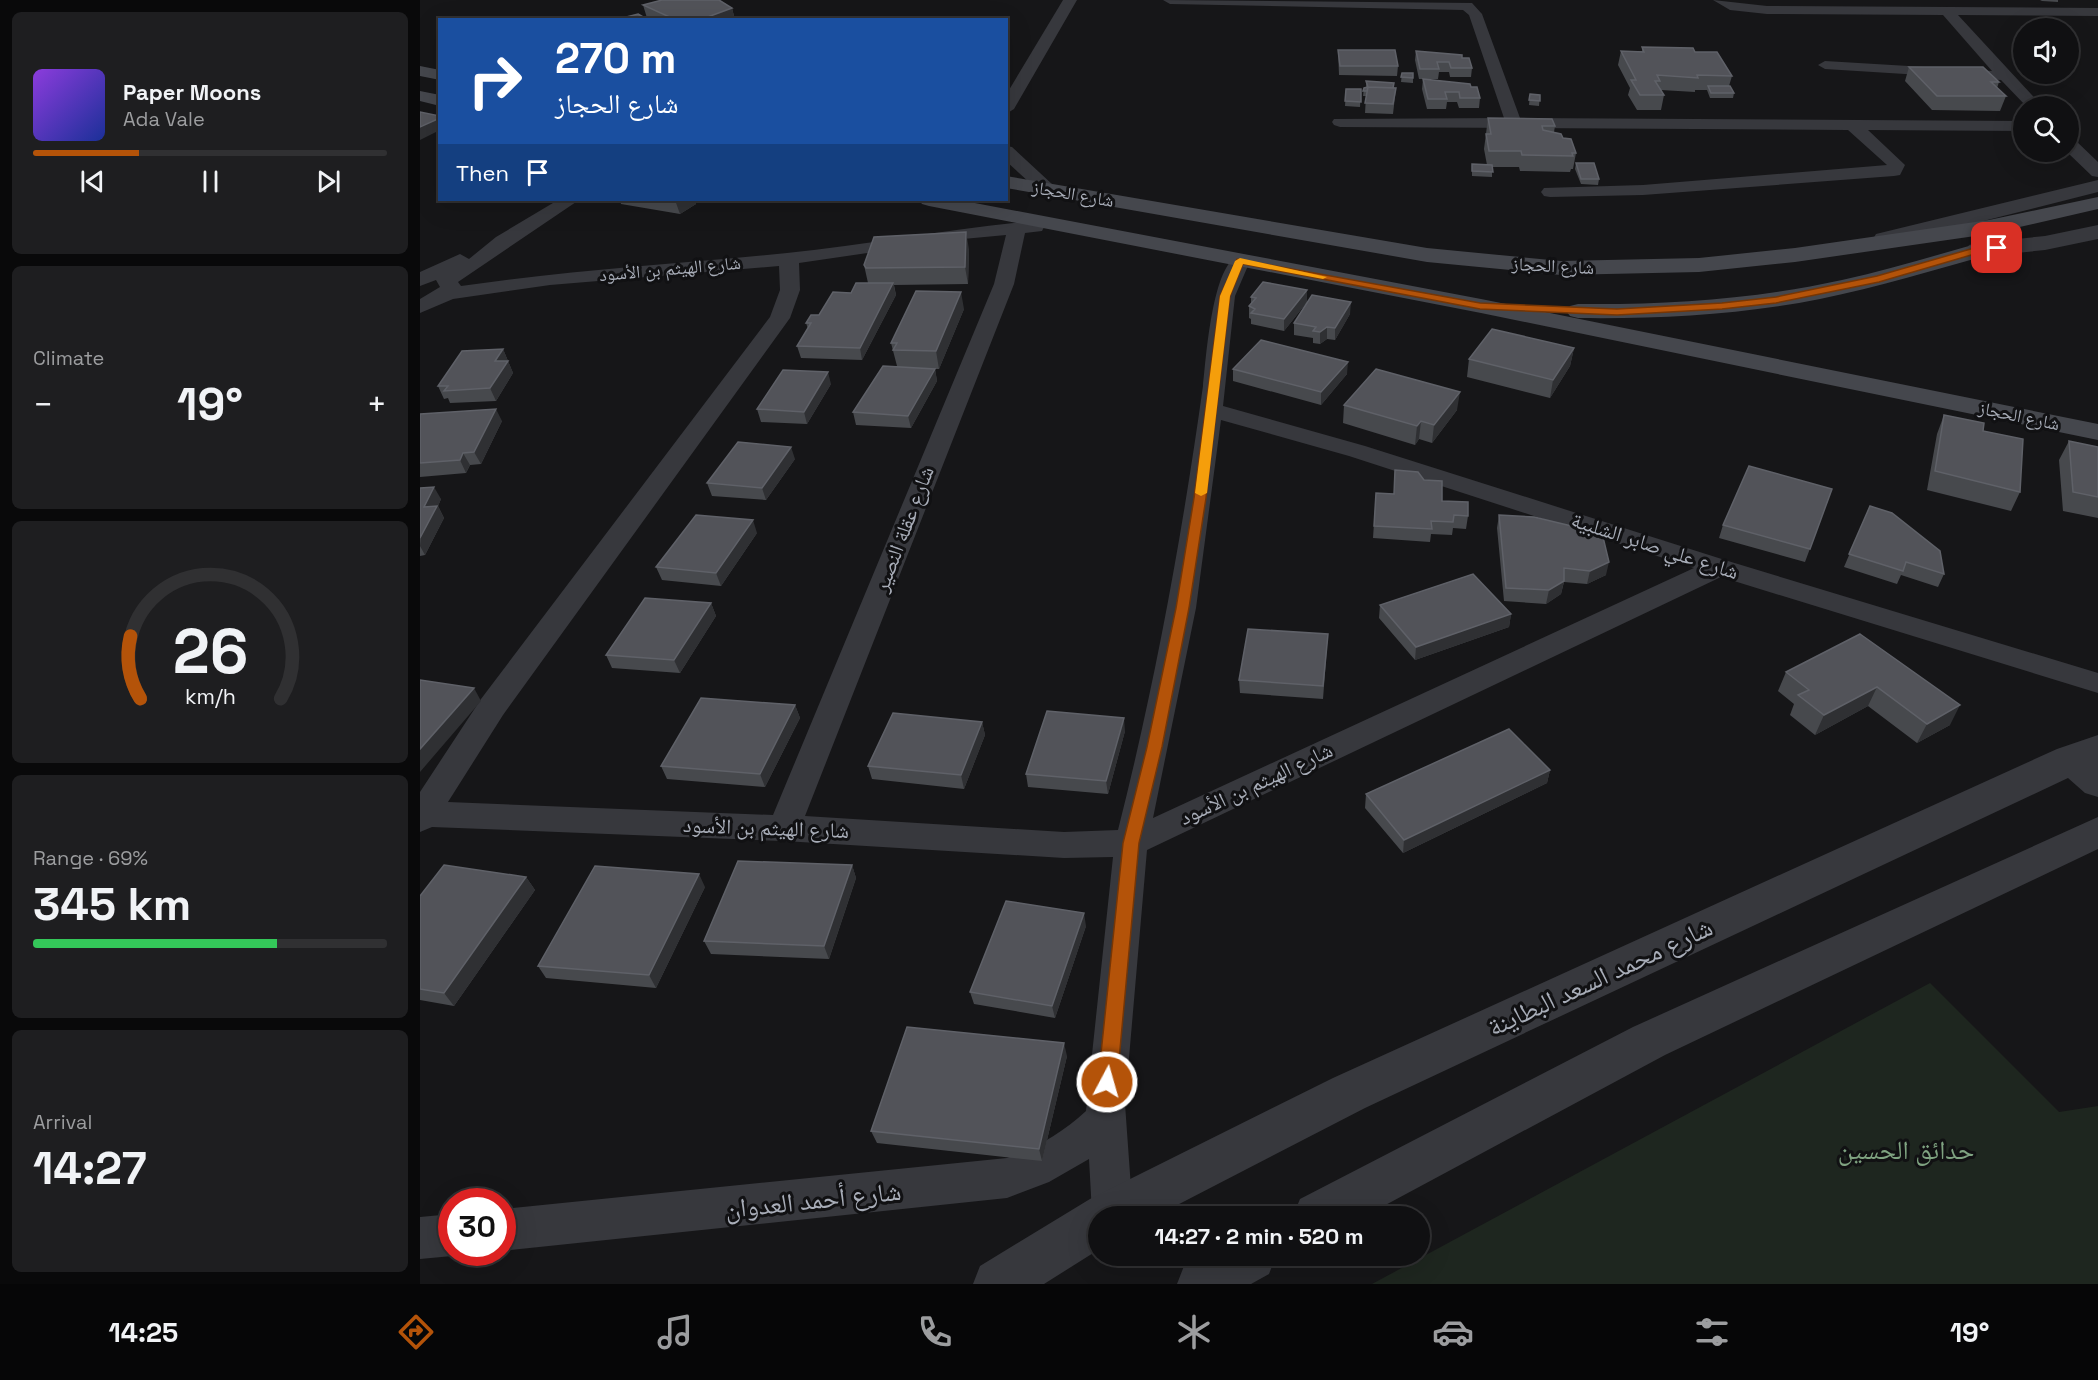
<!DOCTYPE html>
<meta charset="utf-8">
<style>
:root{--surface:#101012;--page:#1e1e20;--text:#f1f3f6;--muted:#9c9d9f;--line:#303032;--accent:#b45309}
body{margin:0;font-family:"Space Grotesk","Noto Naskh Arabic",sans-serif;background:var(--page);color:var(--text);height:100vh;display:flex;flex-direction:column;font-size:22px;white-space:nowrap}
*{box-sizing:border-box;margin:0}
p{font-size:20px;color:var(--muted)}
.icon{flex:none;width:33px;height:33px;fill:none;stroke:currentColor;stroke-width:2;stroke-linecap:round;stroke-linejoin:round}
.map{position:relative;flex:1;overflow:hidden}
.side{display:flex;flex-direction:column;gap:12px;padding:12px;background:#09090a;width:420px}
.side>*{flex:none}
.banner{position:absolute;left:18px;top:18px;width:570px;height:183px;border-radius:0px;box-shadow:0 6px 24px #0002,0 0 0 2px var(--line);background:#1a4fa0;color:#fff;overflow:hidden}
.buttons{position:absolute;left:1593px;top:18px;display:grid;gap:12px}
.buttons a{display:grid;place-items:center;width:66px;height:66px;border-radius:50%;background:var(--surface);box-shadow:0 6px 24px #0002,0 0 0 2px var(--line);font-size:30px}
.speed{position:absolute;left:18px;top:1188px;display:flex;gap:12px;font-size:30px;font-weight:700;text-align:center}
.speed>*{display:grid;place-content:center;width:78px;height:78px;border-radius:50%;background:var(--surface);box-shadow:0 6px 24px #0002,0 0 0 2px var(--line);line-height:1}
.speed .limit{border:9px solid #d22;background:#fff;color:#111}
.pin{position:absolute;display:grid;place-items:center;width:51px;height:51px;color:#fff;margin:-26px;border-radius:12px;box-shadow:0 3px 9px #0006}
.me{position:absolute;width:66px;margin:-33px;rotate:6deg;stroke-linejoin:round;filter:drop-shadow(0 0 4px #0008)}
.turn{display:flex;align-items:center;gap:21px;height:126px;padding:0 18px;font-size:27px}
.turn .icon{width:78px;height:78px;stroke-width:2.5}
.turn b{display:block;font-size:42px;line-height:51px}
.then{display:flex;align-items:center;height:57px;padding:0 18px;background:#0003;gap:12px;font-size:22px}
.big{font-size:45px;font-weight:700;line-height:1.1}
.side .widget{flex:1;display:flex;flex-direction:column;justify-content:center;gap:9px;min-width:0;padding:0 21px;border-radius:9px;background:var(--page)}
.side .dial{align-items:center;gap:0}
.dial svg{height:156px;overflow:visible;fill:none;stroke:var(--line);stroke-width:7;stroke-linecap:round;text-anchor:middle}
.dial text{fill:var(--text);stroke:none}
.song{display:flex;align-items:center;gap:18px}
.cover{width:72px;height:72px;border-radius:9px;background:linear-gradient(135deg,hsl(270 70% 55%),hsl(230 70% 35%))}
.played{height:6px;border-radius:3px;background:linear-gradient(90deg,var(--accent) 30%,var(--line) 30%)}
.keys{display:flex;justify-content:space-around;direction:ltr}
.heat{display:flex;justify-content:space-between;align-items:center;font-size:33px;direction:ltr}
.charge{height:9px;border-radius:4px;background:linear-gradient(90deg,#34c759 69%,var(--line) 0)}
.trip{position:absolute;left:668px;top:1206px;width:342px;height:60px;border-radius:30px;background:var(--surface);box-shadow:0 6px 24px #0002,0 0 0 2px var(--line);font-weight:700;line-height:60px;text-align:center}
.menu{display:flex;height:96px;justify-content:space-around;align-items:center;background:#060607;color:var(--muted)}
.menu .icon{width:42px;height:42px}
.menu .active{color:var(--accent)}
.menu b{font-size:27px;color:var(--text)}
main{display:flex;flex:1;min-height:0}
.map>svg:first-child{display:block}
</style>
<main>
<section class="side">
<div class="widget">
<div class="song"><i class="cover"></i><div><b>Paper Moons</b><p>Ada Vale</p></div></div>
<div class="played"></div>
<div class="keys"><svg class="icon" aria-label="previous" viewBox="0 0 24 24"><path d="M18 5L8 12l10 7zM5 5v14"/></svg><svg class="icon" aria-label="pause" viewBox="0 0 24 24"><path d="M8 5v14M16 5v14"/></svg><svg class="icon" aria-label="next" viewBox="0 0 24 24"><path d="M6 5l10 7-10 7zM19 5v14"/></svg></div>
</div>
<div class="widget"><p>Climate</p>
<div class="heat"><a>−</a><b class="big">19°</b><a>+</a></div>
</div>
<div class="widget dial"><svg viewBox="0 0 100 80">
<path d="M14 69A42 42 0 1 1 86 69"/>
<path d="M14 69A42 42 0 0 1 9 37" stroke="#b45309"/>
<text x="50" y="56" font-size="32" font-weight="700">26</text>
<text x="50" y="72" font-size="11">km/h</text>
</svg></div>
<div class="widget"><p>Range · 69%</p><b class="big">345 km</b><div class="charge"></div></div>
<div class="widget"><p>Arrival</p><b class="big">14:27</b></div>
</section>
<div class="map">
<svg width="1678" height="1284" viewBox="0 0 1678 1284">
<rect width="100%" height="100%" fill="#161618"/>
<!-- green -->
<path fill="#1e261f" d="M1510,983L1639,1112L1678,1106V1284H952Z"/>
<g fill="none" stroke-linecap="round" stroke-linejoin="round">
<!-- minor -->
<path fill="#37383d" fill-rule="evenodd" d="M643,0H657L594,109L586,114V95Z
M743,0L1052,3L1062,14L1100,118L1604,121V131L1448,130L1485,165L1480,175L1474,176L1223,195L1130,197L1124,196L1121,192L1124,188L1223,185L1467,165L1428,130L920,127L914,125L912,122L914,119L1084,118L1049,15L1043,10L750,4Z
M1293,0L1347,6L1678,8V16L1538,15L1622,106H1606L1581,80L1405,69L1398,65L1405,61L1572,71L1523,15L1347,14L1310,10Z
M1648,138L1654,139L1678,162V177L1672,176L1647,152Z
M586,146L592,147L633,185L636,189L633,193H621L586,161Z
M138,200H159L38,282L41,286C149,270 258,264 367,253C450,245 532,228 615,221L624,227L622,231L605,233L594,284L385,816L644,832L698,830C735,684 762,536 783,386C786,360 792,262 820,255L830,261L815,296L803,406L945,446L1308,561L1678,673V693L1301,577L727,850L705,1104L713,1216H678V1227L672,1213L669,1159L629,1182L587,1198L82,1251V1209L587,1158C617,1148 643,1132 666,1111L693,857L644,858L364,841L12,827L0,832V792L61,699L350,317L360,290L359,266L130,285L33,299L0,313V299L20,287L16,280L0,286V272L40,254L49,259L76,237ZM586,235L574,284L353,815L28,802L83,715L370,318L380,290L379,263L543,239ZM801,420L929,456L1274,568L733,818L776,608Z
M32,1214V1252H41L32,1256L0,1259V1217Z"/>
<!-- tertiary -->
<path fill="#37383d" fill-rule="evenodd" d="M1678,180V192L1464,246L1456,244L1453,239L1456,234Z
M1678,225V239L1625,250L1557,257L1549,255L1546,250L1549,245L1557,243L1625,236Z
M1678,735V797L1665,793L1648,778L945,1108L736,1216H678V1250L624,1284H553L560,1266L670,1199L913,1078L1637,749Z
M1678,817V849L1245,1055L945,1216H873L880,1199L1213,1027Z
M783,1256H856L849,1274L831,1284H757L764,1266Z"/>
<!-- secondary -->
<path fill="#45474d" fill-rule="evenodd" d="M0,66L20,70V80L0,76Z
M0,91L20,95V106L0,101Z
M586,176L1007,248L1141,261L1279,258L1375,248L1569,220L1678,197V209L1569,234L1375,262L1279,272L1141,275L1007,262L586,188Z
M499,200H539L1061,299L1678,424V440L1061,313L509,206L502,204Z
M1582,237L1590,239L1593,244L1590,249C1527,266 1464,286 1400,299C1320,315 1239,319 1158,318L1150,316L1146,311L1150,306L1158,304C1247,305 1335,299 1422,280C1476,268 1529,251 1582,237Z"/>
</g>
<!-- wall -->
<path fill="#47494d" d="M1620,0H1638V2L1622,1Z
M223,5L312,8L315,20H230L227,18Z
M1222,47L1275,52L1312,76L1309,86L1314,93L1313,98H1290L1287,90H1275V92L1241,90L1244,95L1241,110H1217L1208,95L1210,88L1198,65L1201,51H1222Z
M918,50L978,66L977,76L919,75Z
M996,51L1042,58L1052,68L1051,77H1030L1029,72H1019L1018,79H999L995,60Z
M1489,67L1579,82L1577,88L1586,96L1580,111L1512,110L1485,81Z
M982,73H993V83L981,82Z
M1003,79L1051,87L1060,98L1059,108H1039L1037,102H1027L1026,109H1007L1002,89Z
M946,81L976,88L973,114L945,113L946,96H943L944,88L946,87Z
M926,89H941L940,107L925,106Z
M1110,94L1120,95L1119,106L1109,105Z
M1068,118L1135,126L1134,132L1143,138L1156,153L1153,169H1151L1150,172L1100,171L1099,167H1072V177L1052,176V164L1067,165L1064,149Z
M1156,163L1179,179L1178,185L1161,184L1155,169Z
M200,200H276L275,201L276,204L260,214L201,204Z
M549,249L548,284L474,285L476,295L442,360L381,358L377,346L388,329L386,323L399,315L431,293L448,283L444,265Z
M887,290V302L864,331L831,324V319L829,318V306L831,304V297Z
M544,309L519,369H515L517,381L491,428L436,425L433,412L477,366L471,343Z
M930,314L915,340L907,339L900,344L893,343V338L874,335V323Z
M1154,348L1150,366L1130,398L1047,377L1049,359Z
M83,349L93,373L76,401L30,403L28,398L24,399L18,386Z
M813,369L927,374L901,405L813,381Z
M411,384L387,424L341,422L337,409Z
M924,405L1037,410L1012,443L999,439L995,445L923,423Z
M0,414L82,421L61,464L50,465L46,473L0,477Z
M1524,415L1563,431L1600,492L1591,511L1507,490L1517,434Z
M1649,441L1678,447V518L1643,511L1639,460Z
M375,459L346,500L292,496L287,483Z
M0,488L21,499L18,506L24,518L5,555L0,556Z
M1412,489L1385,562L1299,538L1303,525Z
M956,493L1022,501L1048,516L1046,529L1033,528L1032,535L1011,534L1010,542L953,538Z
M1450,506L1524,574L1518,587L1481,575L1477,584L1424,567Z
M1079,515L1186,575L1167,584L1144,582L1141,594L1126,604L1084,601L1077,528Z
M337,533L301,586L242,580L236,567Z
M291,603L296,616L260,673L192,668L186,655Z
M960,605L1091,614L1089,627L995,660L959,618Z
M908,634L903,699L820,693L819,680Z
M1440,634L1530,725L1497,743L1448,706L1395,735L1370,715L1374,704L1358,691L1366,672Z
M375,705L380,718L345,787L247,779L241,766Z
M562,722L565,735L544,789L452,779L448,766Z
M705,731L688,794L608,787L606,774Z
M1130,770L1127,783L983,853L945,808L946,794Z
M432,865L436,878L409,959L291,954L284,941Z
M106,877L115,890L34,1006L0,1000V896Z
M285,887L236,988L126,978L118,966Z
M666,926L635,1018L554,1004L550,992Z
M647,1056L622,1161L457,1143L451,1131Z"/>
<!-- shaded-wall -->
<path fill="#2f3033" d="M312,8L315,20H270Z
M20,118V130L0,140V127Z
M255,200H276L275,201L276,204L260,214Z
M546,232L549,249L548,284L545,267Z
M473,283L476,295L442,360L440,348Z
M887,290V302L864,331V319Z
M541,292L544,309L519,369L516,351Z
M931,302L930,314L915,340V328Z
M907,327V339L900,344V332Z
M1154,348L1150,366L1130,398L1133,380Z
M83,349L93,373L76,401L70,388L75,361Z
M928,362L927,374L901,405V392Z
M515,369L517,381L491,428L488,416Z
M408,372L411,384L387,424L384,412Z
M1040,392L1037,410L1012,443L1014,425Z
M76,409L82,421L61,464L54,452Z
M1001,421L999,439L995,445L997,426Z
M371,447L375,459L346,500L342,488Z
M43,453L50,465L46,473L40,460Z
M14,487L21,499L18,506L24,518L5,555L0,546L4,507Z
M333,520L337,533L301,586L296,573Z
M1189,562L1186,575L1167,584L1170,571Z
M1144,581L1141,594L1126,604L1129,590Z
M291,603L296,616L260,673L254,660Z
M1091,614L1089,627L995,660L996,647Z
M1457,687L1448,706L1395,735L1404,715Z
M54,688L61,701L0,772V749Z
M375,705L380,718L345,787L340,774Z
M1540,705L1530,725L1497,743L1507,724Z
M704,718L705,731L688,794L686,781Z
M562,722L565,735L544,789L541,775Z
M1130,770L1127,783L983,853L984,840Z
M432,865L436,878L409,959L404,946Z
M279,874L285,887L236,988L229,975Z
M106,877L115,890L34,1006L24,993Z
M664,913L666,926L635,1018L632,1006Z
M644,1043L647,1056L622,1161L619,1149Z"/>
<!-- building -->
<path fill="#525359" stroke="#5f6168" stroke-width="1.5" d="M242,0H299L312,8L285,18L270,20H256L223,5Z
M218,14L225,18L218,20H211L206,17Z
M1222,47L1273,48L1275,52H1297L1312,76L1277,75L1278,78L1237,75L1240,81H1235L1244,95H1220L1211,80H1216L1201,51L1224,52Z
M918,50H975L978,66H920Z
M996,51L1042,55V58H1049L1052,68H1031L1029,62H1017L1019,69H1000Z
M1489,67H1563L1579,82H1571L1586,96H1517Z
M982,73H993V78L981,77Z
M1003,79L1050,84L1051,87H1057L1060,98H1040L1039,92H1025L1027,99H1008Z
M946,81L974,83L973,88L948,87L947,91H943L944,88L948,87Z
M1288,86H1310L1314,93H1291Z
M948,87L976,88L973,104L945,103Z
M926,89H941V102L925,101Z
M1110,94L1120,95V101L1109,100Z
M0,112L20,116V118L0,127Z
M1068,118L1132,119L1135,126H1122L1123,130L1141,134L1143,138L1151,139L1156,153H1152L1153,156L1102,155L1101,151H1069L1066,134H1071Z
M1156,163H1174L1179,179H1161Z
M1052,164L1072,165L1073,172L1052,171Z
M546,232L545,267L446,268L444,265L454,237Z
M843,282L887,290L864,319L831,313L835,309L829,306L836,298L831,297Z
M436,283H473L440,348L377,346L391,323H386L391,315H399L413,292L431,293Z
M496,291L541,292L516,351L473,350L477,343H471Z
M892,295L931,302L915,328L907,327L900,332L893,331L896,327L874,323Z
M1072,329L1154,348L1133,380L1049,359Z
M841,340L928,362L901,392L813,369Z
M83,349L75,361H88L70,388L24,391L28,386H18L42,351Z
M463,366L515,369L488,416L433,412Z
M956,369L1040,392L1014,425L1001,421L997,426L924,405Z
M363,370L408,372L384,412L337,409Z
M76,409L54,452L43,453L40,460L0,463V414Z
M1524,415L1564,423L1563,431L1603,439L1600,492L1515,471Z
M1649,441L1678,447V497L1653,492Z
M318,442L371,447L342,488L287,483Z
M1329,466L1412,489L1390,549L1303,525Z
M975,470L998,472L1004,480L1022,481V501L1048,502V516L1034,515L1033,522L1011,521L1012,529L954,526L956,493L974,494Z
M14,487L4,507L17,506L0,538V488Z
M1450,506L1472,513L1520,551L1524,574L1486,562L1483,571L1429,554Z
M276,515L333,520L296,573L236,567Z
M1079,515L1114,517L1164,529L1183,537L1189,562L1170,571L1144,568V581L1129,590L1086,588Z
M1053,574L1091,614L996,647L960,605Z
M225,598L291,603L254,660L186,655Z
M828,629L908,634L903,686L819,680Z
M1440,634L1540,705L1507,724L1457,687L1404,715L1378,695L1389,690L1366,672Z
M0,680L54,688L0,749Z
M281,698L375,705L340,774L241,766Z
M627,711L704,718L686,781L606,774Z
M473,713L562,722L541,775L448,766Z
M1089,729L1130,770L984,840L946,794Z
M318,861L432,865L404,946L284,941Z
M24,865L106,877L24,993L0,989V896Z
M175,866L279,874L229,975L118,966Z
M586,901L664,913L632,1006L550,992Z
M487,1027L644,1043L619,1149L451,1131Z"/>
<!-- route -->
<path fill="#b45309" stroke="#753606" stroke-width="1.5" d="M1577,245L1580,246V250L1558,253L1459,282L1356,303L1302,309L1197,315L1060,309L823,264L810,296L786,498L769,608L742,747L719,843L697,1082L694,1088L687,1090L681,1088L678,1082L703,843L727,747L756,608L774,498L800,296L817,259L1060,303L1197,309L1302,303L1356,297L1457,276L1554,248Z"/>
<!-- slow -->
<path fill="#f59e0b" d="M820,258L907,277L903,279L823,264L810,296L787,493L781,496L775,493L800,296L815,261Z"/>
<g text-anchor="middle" stroke-width="6" stroke-linejoin="round" paint-order="stroke">
<!-- far-street labels -->
<g font-size="18" fill="#a8adb8" stroke="#111113">
<text transform="translate(653 194) rotate(10)" y="6">شارع الحجاز</text>
<text transform="translate(1133 266) rotate(3)" y="6">شارع الحجاز</text>
<text transform="translate(250 269) rotate(-5)" y="6">شارع الهيثم بن الأسود</text>
<text transform="translate(1599 416) rotate(12)" y="6">شارع الحجاز</text>
</g>
<!-- street labels -->
<g font-size="21" fill="#a8adb8" stroke="#111113">
<text transform="translate(484 529) rotate(-69)" y="7">شارع عقلة النصير</text>
<text transform="translate(1235 546) rotate(18)" y="7">شارع علي صابر الشلبية</text>
<text transform="translate(836 784) rotate(-25)" y="7">شارع الهيثم بن الأسود</text>
<text transform="translate(346 828) rotate(2)" y="7">شارع الهيثم بن الأسود</text>
</g>
<!-- near-street labels -->
<g font-size="26" fill="#a8adb8" stroke="#111113">
<text transform="translate(1180 977) rotate(-25)" y="9">شارع محمد السعد البطاينة</text>
<text transform="translate(393 1200) rotate(-6)" y="9">شارع أحمد العدوان</text>
</g>
<!-- near-park labels -->
<g font-size="26" fill="#7fa381" stroke="#111113">
<text x="1486" y="1159">حدائق الحسين</text>
</g>
</g>
</svg>
<div class="buttons">
<a><svg class="icon" aria-label="sound" viewBox="0 0 24 24"><path d="M4 9h4l5-4v14l-5-4H4zM17 9q2 3 0 6"/></svg></a>
<a><svg class="icon" aria-label="search" viewBox="0 0 24 24"><circle cx="10" cy="10" r="6"/><path d="M15 15l6 6"/></svg></a>
</div>
<div class="speed"><div class="limit">30</div></div>
<div class="pin" style="left:1577px;top:248px;background:#d93025"><svg class="icon" aria-label="arrive" viewBox="0 0 24 24"><path d="M6 21V4h12l-3 4 3 4H6"/></svg></div>
<svg class="me" style="left:687px;top:1082px" viewBox="-20 -20 40 40"><circle r="17" fill="#b45309" stroke="#fff" stroke-width="3"/><path d="M0-11L8 9 0 5-8 9z" fill="#fff"/></svg>
<div class="trip">14:27 · 2 min · 520 m</div>
<div class="banner">
<div class="turn"><svg class="icon" aria-label="right" viewBox="0 0 24 24"><path d="M7 20v-9h11M14 6l5 5-5 5"/></svg><div><b>270 m</b>شارع الحجاز</div></div>
<div class="then">Then<svg class="icon" aria-label="arrive" viewBox="0 0 24 24"><path d="M6 21V4h12l-3 4 3 4H6"/></svg></div>
</div>
</div>
</main>
<nav class="menu">
<b>14:25</b>
<svg class="icon active" aria-label="directions" viewBox="0 0 24 24"><path d="M12 3l9 9-9 9-9-9zM9 14v-3h6M13 9l2 2-2 2"/></svg>
<svg class="icon" aria-label="music" viewBox="0 0 24 24"><path d="M9 18V5l10-2v13"/><circle cx="6" cy="18" r="3"/><circle cx="16" cy="16" r="3"/></svg>
<svg class="icon" aria-label="phone" viewBox="0 0 24 24"><path d="M5 4h4l2 5-3 2q2 4 5 5l2-3 5 2v4C11 20 4 13 5 4z"/></svg>
<svg class="icon" aria-label="climate" viewBox="0 0 24 24"><path d="M12 3v18M4 7l16 10M4 17L20 7"/></svg>
<svg class="icon" aria-label="car" viewBox="0 0 24 24"><path d="M5 17H2v-5l4-1 3-4h7l3 4 3 1v5h-3M9 17h6M6 11h13"/><circle cx="7" cy="17" r="2"/><circle cx="17" cy="17" r="2"/></svg>
<svg class="icon" aria-label="filters" viewBox="0 0 24 24"><path d="M4 7h16M4 17h16"/><circle cx="9" cy="7" r="2"/><circle cx="15" cy="17" r="2"/></svg>
<b>19°</b>
</nav>
